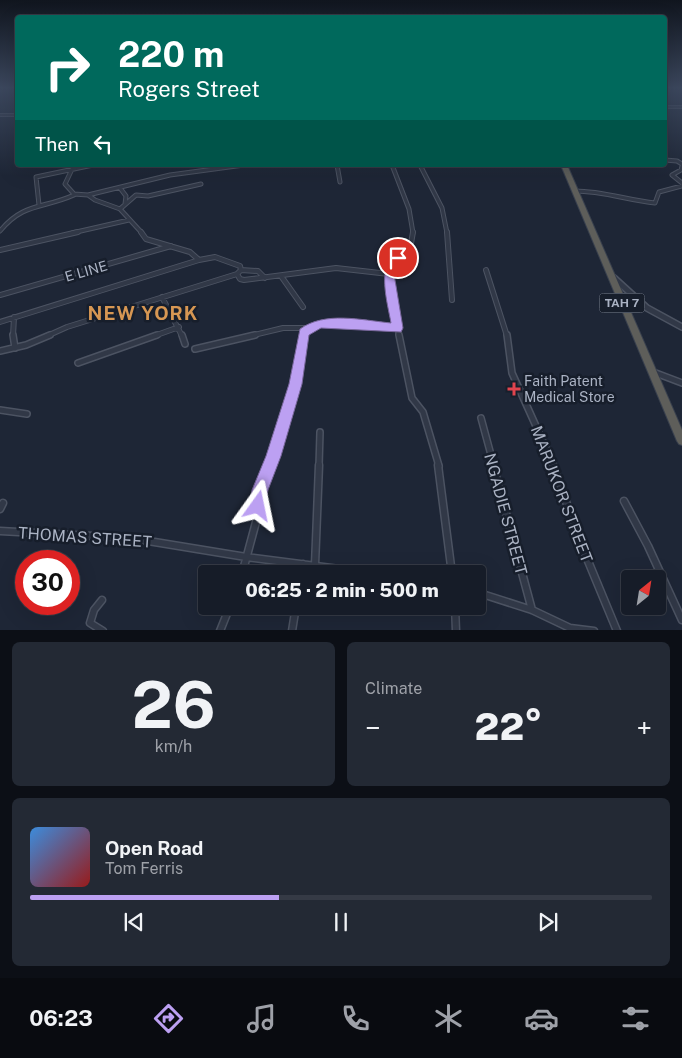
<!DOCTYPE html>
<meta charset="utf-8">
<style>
:root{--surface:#161c28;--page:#232934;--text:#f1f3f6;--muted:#9ea1a8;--line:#353a45;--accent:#bca0f2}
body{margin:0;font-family:"Public Sans",sans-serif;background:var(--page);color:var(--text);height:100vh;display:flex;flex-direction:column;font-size:19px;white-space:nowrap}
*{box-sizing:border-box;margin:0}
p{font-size:16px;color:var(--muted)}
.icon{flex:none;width:28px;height:28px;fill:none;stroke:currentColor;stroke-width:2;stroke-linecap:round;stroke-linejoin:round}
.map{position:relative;height:630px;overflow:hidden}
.side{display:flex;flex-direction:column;gap:12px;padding:12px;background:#0c0f16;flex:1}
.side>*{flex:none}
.hud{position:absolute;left:15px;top:15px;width:652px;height:152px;border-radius:5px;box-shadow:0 5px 20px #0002,0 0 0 1px var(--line);background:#00695c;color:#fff;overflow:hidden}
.needle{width:32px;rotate:30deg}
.tools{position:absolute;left:621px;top:570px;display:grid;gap:10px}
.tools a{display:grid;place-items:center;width:45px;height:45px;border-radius:5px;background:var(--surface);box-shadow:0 5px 20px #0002,0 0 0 1px var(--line);font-size:25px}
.speed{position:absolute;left:15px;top:550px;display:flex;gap:10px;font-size:25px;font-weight:700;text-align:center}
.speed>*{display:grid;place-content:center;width:65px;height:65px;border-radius:50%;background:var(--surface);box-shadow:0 5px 20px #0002,0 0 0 1px var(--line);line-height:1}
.speed .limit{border:8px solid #d22;background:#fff;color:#111}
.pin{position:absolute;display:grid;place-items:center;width:42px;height:42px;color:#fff;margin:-21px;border:2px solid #fff;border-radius:50%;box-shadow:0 1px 5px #0007}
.me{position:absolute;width:55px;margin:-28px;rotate:12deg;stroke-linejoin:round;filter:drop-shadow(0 0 4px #0008)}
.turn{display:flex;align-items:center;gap:18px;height:105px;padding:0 20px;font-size:22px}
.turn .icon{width:65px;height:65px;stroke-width:2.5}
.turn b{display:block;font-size:35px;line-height:42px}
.then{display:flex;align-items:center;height:48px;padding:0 20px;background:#0003;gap:10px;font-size:19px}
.big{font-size:38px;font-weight:800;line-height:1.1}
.side .card{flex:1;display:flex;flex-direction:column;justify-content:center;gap:8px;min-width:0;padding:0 18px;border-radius:8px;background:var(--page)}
.side .dial{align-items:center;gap:0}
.dial b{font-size:65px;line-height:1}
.song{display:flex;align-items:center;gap:15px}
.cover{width:60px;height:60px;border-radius:8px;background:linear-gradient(135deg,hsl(210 70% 55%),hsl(0 70% 35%))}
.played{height:5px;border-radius:2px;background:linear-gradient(90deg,var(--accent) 40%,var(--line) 40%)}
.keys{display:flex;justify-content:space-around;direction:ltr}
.heat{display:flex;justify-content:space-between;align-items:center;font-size:28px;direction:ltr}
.side .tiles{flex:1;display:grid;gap:12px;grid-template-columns:1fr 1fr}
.card:last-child{grid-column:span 2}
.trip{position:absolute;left:198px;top:565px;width:288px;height:50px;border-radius:5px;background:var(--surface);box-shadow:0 5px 20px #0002,0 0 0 1px var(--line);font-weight:800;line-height:50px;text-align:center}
.menu{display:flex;height:80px;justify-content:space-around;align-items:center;background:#090b10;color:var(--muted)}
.menu .icon{width:35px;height:35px}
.menu .active{color:var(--accent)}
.menu b{font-size:22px;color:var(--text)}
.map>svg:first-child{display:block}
</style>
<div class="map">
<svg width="682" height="631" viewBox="0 0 682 631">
<rect width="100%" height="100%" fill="#1e2636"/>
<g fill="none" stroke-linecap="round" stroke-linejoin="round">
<defs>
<path id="minor-far4" d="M665,107H682
M0,115H18"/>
<path id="minor-far3" d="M665,160L677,161L682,164
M74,165L65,184L74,194L88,195L95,200L120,209L142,233
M337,165L340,182
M392,165L409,209L413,233
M420,165L442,208L447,233
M682,166L681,170L672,175L682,183
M120,188L126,196L125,204
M575,191C602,191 628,200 655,203L659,192L682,186
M88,195L170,175L244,165
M39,205L36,177L93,165
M120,209L136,195L148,196L201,184
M0,231C24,202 43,209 74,195
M72,233L129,220"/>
<path id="minor-far2" d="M447,232L452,300
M0,250L78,232
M241,270L258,271L265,278
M486,270L507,336
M237,274L240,279L244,280L336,268L389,274L399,336
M389,274L396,261L409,255L413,232
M281,276L303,307
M0,295L171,246
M162,297L182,336
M0,322L199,260
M13,336L14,317
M47,336L67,327L237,274L241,270L240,266L215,257L199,260L190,252L146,239L141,232
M154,336L179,327
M250,336L283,328H309
M304,336V333C331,315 366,325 397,328"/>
<path id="minor-far1" d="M13,335L15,348
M182,335L185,344
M399,335L412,398L423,412L439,466
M507,335L512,373L554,466
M195,349L255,335
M0,351L26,345L50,335
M78,363L157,335
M653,372L682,383
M0,410L27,414
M481,418L494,466
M269,466L296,384L304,335
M319,466L320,432"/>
<path id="minor" d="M438,465L452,574
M493,465L532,610
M553,465L581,544L617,631
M624,501L648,546L682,620
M0,509L3,503
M0,531L130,538L246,557L378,574
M315,565L319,465
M242,574L256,522L260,490L270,465
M302,574L303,564
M476,592L532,610L570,628L594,631
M102,600L94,610L90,623L103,631
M455,606L456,631
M220,631L230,606
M292,631L296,606"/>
<path id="tertiary" d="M614,278L647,308L682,327"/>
<path id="trunk" d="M561,165H567L682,430V445L679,444L677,441Z"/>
</defs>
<!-- minor-far4 casing -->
<use href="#minor-far4" stroke="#4c5362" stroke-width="4"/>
<!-- minor-far3 casing -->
<use href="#minor-far3" stroke="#4c5362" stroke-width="5"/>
<!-- minor-far2 casing -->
<use href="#minor-far2" stroke="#4c5362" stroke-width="6"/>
<!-- minor-far1 casing -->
<use href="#minor-far1" stroke="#4c5362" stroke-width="8"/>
<!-- minor casing -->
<use href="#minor" stroke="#4c5362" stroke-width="9"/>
<!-- tertiary casing -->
<use href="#tertiary" stroke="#4c5362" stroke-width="8"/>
<!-- trunk casing -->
<use href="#trunk" stroke="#39404e" stroke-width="2"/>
<!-- minor-far4 -->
<use href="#minor-far4" stroke="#313847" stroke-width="2.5"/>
<!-- minor-far3 -->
<use href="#minor-far3" stroke="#313847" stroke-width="3"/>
<!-- minor-far2 -->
<use href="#minor-far2" stroke="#313847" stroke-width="4"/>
<!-- minor-far1 -->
<use href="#minor-far1" stroke="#313847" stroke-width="5"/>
<!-- minor -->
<use href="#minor" stroke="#313847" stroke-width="6"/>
<!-- tertiary -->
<use href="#tertiary" stroke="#313847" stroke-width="5"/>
<!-- trunk -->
<use href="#trunk" fill="#5e5e5a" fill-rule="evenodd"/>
</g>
<!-- sky -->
<linearGradient id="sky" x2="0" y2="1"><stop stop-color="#10151e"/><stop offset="0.5" stop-color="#3b475d"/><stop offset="1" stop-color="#3b475d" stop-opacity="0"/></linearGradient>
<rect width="682" height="176" fill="url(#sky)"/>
<!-- route -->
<path fill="#bca0f2" stroke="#7a689d" d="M398,254L403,258L395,268L394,274L403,328L401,332L321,328L309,335L302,384L281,456L268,490L264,512L258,514L252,512L250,506L252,490L266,456L289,384L300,329C325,311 361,320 391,323C388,305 375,262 398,254Z"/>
<!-- markers -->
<path fill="#e0444e" stroke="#171e2b" stroke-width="2" d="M511.5 381.5h5v5h5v5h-5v5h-5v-5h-5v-5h5z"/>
<g text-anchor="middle" stroke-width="5" stroke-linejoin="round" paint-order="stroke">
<!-- shield labels -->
<rect fill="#171e2b" stroke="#7f8696" stroke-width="1" x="599.5" y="293.5" width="45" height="19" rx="4"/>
<g font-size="12" font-weight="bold" fill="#abb3c4">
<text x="622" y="307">TAH 7</text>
</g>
<!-- street labels -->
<g font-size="14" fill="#abb3c4" stroke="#171e2b">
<text transform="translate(86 271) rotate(-16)" y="5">E LINE</text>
</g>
<!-- poi labels -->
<g font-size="14" fill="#abb3c4" stroke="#171e2b" text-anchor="start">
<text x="524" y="386">Faith Patent<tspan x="524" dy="16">Medical Store</tspan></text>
</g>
<!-- near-street labels -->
<g font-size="16" fill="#abb3c4" stroke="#171e2b">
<text transform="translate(562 494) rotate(69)" y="6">MARUKOR STREET</text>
<text transform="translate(506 514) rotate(75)" y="6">NGADIE STREET</text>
<text transform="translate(85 537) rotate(4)" y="6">THOMAS STREET</text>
</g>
<!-- district labels -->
<g font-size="19" font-weight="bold" letter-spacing="1" fill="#d79753" stroke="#171e2b">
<text x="143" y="320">NEW YORK</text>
</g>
</g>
</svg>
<div class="tools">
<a><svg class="needle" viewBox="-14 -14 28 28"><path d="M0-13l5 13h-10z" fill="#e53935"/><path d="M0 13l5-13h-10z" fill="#9ea1a8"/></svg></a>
</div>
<div class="speed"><div class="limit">30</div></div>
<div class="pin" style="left:398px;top:258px;background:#d93025"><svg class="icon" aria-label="arrive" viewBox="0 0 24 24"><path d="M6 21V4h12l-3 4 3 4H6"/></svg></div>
<svg class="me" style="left:258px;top:506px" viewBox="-20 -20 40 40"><path d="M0-17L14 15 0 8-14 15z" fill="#bca0f2" stroke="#fff" stroke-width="4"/></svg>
<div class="trip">06:25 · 2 min · 500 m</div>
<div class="hud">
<div class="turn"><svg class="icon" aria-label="right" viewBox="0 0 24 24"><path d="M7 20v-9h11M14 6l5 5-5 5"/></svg><div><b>220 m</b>Rogers Street</div></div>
<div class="then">Then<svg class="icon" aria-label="left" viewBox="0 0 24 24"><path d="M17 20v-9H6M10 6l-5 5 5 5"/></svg></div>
</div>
</div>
<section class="side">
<div class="tiles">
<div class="card dial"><b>26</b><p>km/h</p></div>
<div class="card"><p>Climate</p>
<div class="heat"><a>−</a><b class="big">22°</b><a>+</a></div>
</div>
<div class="card">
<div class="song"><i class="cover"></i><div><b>Open Road</b><p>Tom Ferris</p></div></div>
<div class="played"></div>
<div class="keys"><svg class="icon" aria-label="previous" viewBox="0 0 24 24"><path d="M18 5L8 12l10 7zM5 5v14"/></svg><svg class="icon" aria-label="pause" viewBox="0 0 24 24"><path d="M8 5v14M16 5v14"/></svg><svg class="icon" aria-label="next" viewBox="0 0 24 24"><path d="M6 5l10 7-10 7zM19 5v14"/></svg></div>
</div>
</div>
</section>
<nav class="menu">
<b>06:23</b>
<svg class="icon active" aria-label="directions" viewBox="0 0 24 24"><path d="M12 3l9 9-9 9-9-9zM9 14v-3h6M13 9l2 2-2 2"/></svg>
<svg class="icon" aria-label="music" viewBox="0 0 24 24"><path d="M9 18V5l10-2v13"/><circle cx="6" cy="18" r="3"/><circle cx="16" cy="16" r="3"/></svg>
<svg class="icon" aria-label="phone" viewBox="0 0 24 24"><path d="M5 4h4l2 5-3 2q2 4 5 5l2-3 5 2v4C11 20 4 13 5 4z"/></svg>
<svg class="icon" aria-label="climate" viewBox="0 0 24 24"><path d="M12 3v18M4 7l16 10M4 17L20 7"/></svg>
<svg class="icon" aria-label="car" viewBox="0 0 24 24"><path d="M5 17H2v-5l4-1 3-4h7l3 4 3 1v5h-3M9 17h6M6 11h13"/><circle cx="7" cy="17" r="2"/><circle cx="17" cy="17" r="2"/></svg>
<svg class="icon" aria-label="filters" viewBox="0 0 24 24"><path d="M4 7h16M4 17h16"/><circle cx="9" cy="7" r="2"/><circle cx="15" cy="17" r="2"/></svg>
</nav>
